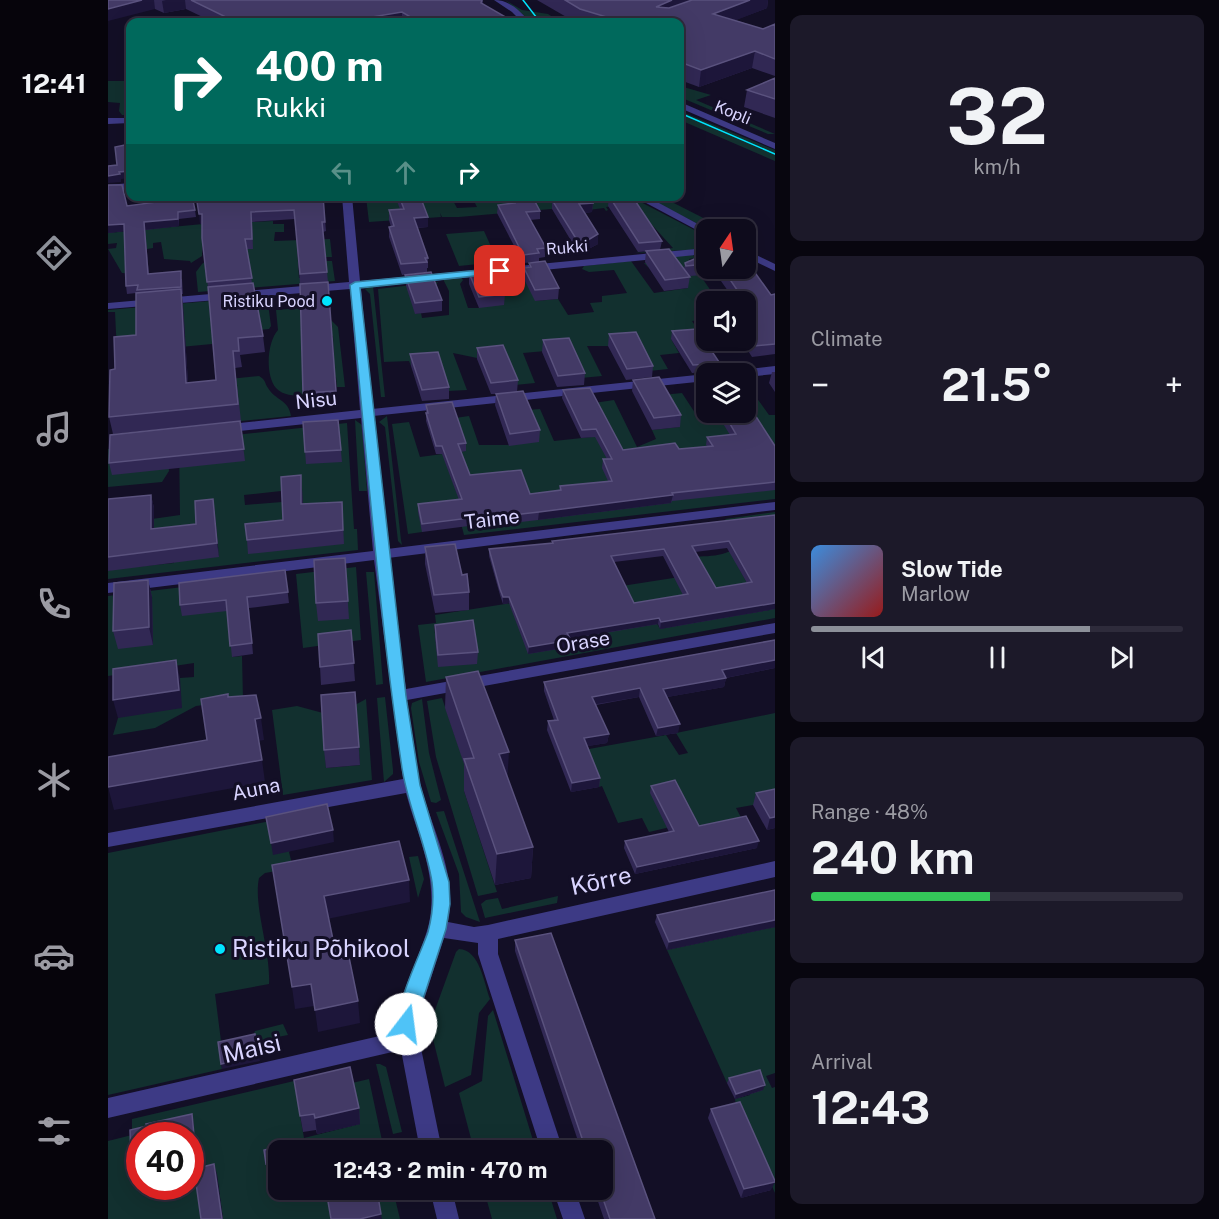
<!DOCTYPE html>
<meta charset="utf-8">
<style>
:root{--surface:#0e0b1c;--page:#1c1929;--text:#f1f3f6;--muted:#9b9ba3;--line:#2e2b3b;--accent:#8c9099}
body{margin:0;font-family:"Public Sans",sans-serif;background:var(--page);color:var(--text);height:100vh;display:flex;flex-direction:column;font-size:22px;white-space:nowrap}
*{box-sizing:border-box;margin:0}
p{font-size:20px;color:var(--muted)}
.icon{flex:none;width:33px;height:33px;fill:none;stroke:currentColor;stroke-width:2;stroke-linecap:round;stroke-linejoin:round}
.map{position:relative;flex:1;overflow:hidden}
.details{display:flex;flex-direction:column;gap:15px;padding:15px;background:#08060f;width:444px}
.details>*{flex:none}
.top-card{position:absolute;left:18px;top:18px;width:558px;height:183px;border-radius:12px;box-shadow:0 6px 24px #0002,0 0 0 2px var(--line);background:#00695c;color:#fff;overflow:hidden}
.needle{width:39px;rotate:13deg}
.controls{position:absolute;left:588px;top:219px;display:grid;gap:12px}
.controls a{display:grid;place-items:center;width:60px;height:60px;border-radius:12px;background:var(--surface);box-shadow:0 6px 24px #0002,0 0 0 2px var(--line);font-size:30px}
.speed{position:absolute;left:18px;top:1122px;display:flex;gap:12px;font-size:30px;font-weight:700;text-align:center}
.speed>*{display:grid;place-content:center;width:78px;height:78px;border-radius:50%;background:var(--surface);box-shadow:0 6px 24px #0002,0 0 0 2px var(--line);line-height:1}
.speed .limit{border:9px solid #d22;background:#fff;color:#111}
.pin{position:absolute;display:grid;place-items:center;width:51px;height:51px;color:#fff;margin:-26px;border-radius:12px;box-shadow:0 3px 9px #0006}
.me{position:absolute;width:66px;margin:-33px;rotate:15deg;stroke-linejoin:round;filter:drop-shadow(0 0 4px #0008)}
.turn{display:flex;align-items:center;gap:21px;height:126px;padding:0 30px;font-size:27px}
.turn .icon{width:78px;height:78px;stroke-width:2.5}
.turn b{display:block;font-size:42px;line-height:51px}
.lanes{display:flex;align-items:center;height:57px;padding:0 30px;background:#0003;justify-content:center;gap:30px;direction:ltr}
.lanes .off{opacity:.35}
.big{font-size:45px;font-weight:700;line-height:1.1}
.details .tile{flex:1;display:flex;flex-direction:column;justify-content:center;gap:9px;min-width:0;padding:0 21px;border-radius:12px;background:var(--page)}
.details .dial{align-items:center;gap:0}
.dial b{font-size:78px;line-height:1}
.song{display:flex;align-items:center;gap:18px}
.cover{width:72px;height:72px;border-radius:9px;background:linear-gradient(135deg,hsl(210 70% 55%),hsl(0 70% 35%))}
.played{height:6px;border-radius:3px;background:linear-gradient(90deg,var(--accent) 75%,var(--line) 75%)}
.keys{display:flex;justify-content:space-around;direction:ltr}
.heat{display:flex;justify-content:space-between;align-items:center;font-size:33px;direction:ltr}
.charge{height:9px;border-radius:4px;background:linear-gradient(90deg,#34c759 48%,var(--line) 0)}
.trip{position:absolute;left:160px;top:1140px;width:345px;height:60px;border-radius:12px;background:var(--surface);box-shadow:0 6px 24px #0002,0 0 0 2px var(--line);font-weight:700;line-height:60px;text-align:center}
main{display:flex;flex:1;min-height:0}
.tabs{display:flex;flex-direction:column;width:108px;justify-content:space-around;align-items:center;background:#06040b;color:var(--muted)}
.tabs .icon{width:42px;height:42px}
.tabs .on{color:var(--accent)}
.tabs b{font-size:27px;color:var(--text)}
.map>svg:first-child{display:block}
</style>
<main>
<nav class="tabs">
<b>12:41</b>
<svg class="icon on" aria-label="directions" viewBox="0 0 24 24"><path d="M12 3l9 9-9 9-9-9zM9 14v-3h6M13 9l2 2-2 2"/></svg>
<svg class="icon" aria-label="music" viewBox="0 0 24 24"><path d="M9 18V5l10-2v13"/><circle cx="6" cy="18" r="3"/><circle cx="16" cy="16" r="3"/></svg>
<svg class="icon" aria-label="phone" viewBox="0 0 24 24"><path d="M5 4h4l2 5-3 2q2 4 5 5l2-3 5 2v4C11 20 4 13 5 4z"/></svg>
<svg class="icon" aria-label="climate" viewBox="0 0 24 24"><path d="M12 3v18M4 7l16 10M4 17L20 7"/></svg>
<svg class="icon" aria-label="car" viewBox="0 0 24 24"><path d="M5 17H2v-5l4-1 3-4h7l3 4 3 1v5h-3M9 17h6M6 11h13"/><circle cx="7" cy="17" r="2"/><circle cx="17" cy="17" r="2"/></svg>
<svg class="icon" aria-label="filters" viewBox="0 0 24 24"><path d="M4 7h16M4 17h16"/><circle cx="9" cy="7" r="2"/><circle cx="15" cy="17" r="2"/></svg>
</nav>
<div class="map">
<svg width="667" height="1219" viewBox="0 0 667 1219">
<rect width="100%" height="100%" fill="#130f26"/>
<!-- green -->
<path fill="#12302f" fill-rule="evenodd" d="M397,0L414,10L440,14L451,21L424,22Z
M0,81H22V107H20L19,115H14L11,111L12,103L0,102Z
M572,86L603,95L588,100L667,134H660L574,98L572,96Z
M572,111L667,150V161L572,120Z
M475,196L523,197L598,236V249L527,253L565,248L524,203L498,207L500,210L498,211L496,208L480,210L478,206L351,217H334L332,213L333,217L261,222L258,197H343L349,208L369,207L364,197H399L403,204L420,197H454L456,200Z
M537,197H554L617,229H600Z
M165,221V224H176V232H167L166,241L222,239L224,257H217L216,244L189,246L191,278L219,276L218,261H224L227,281L90,292L88,272L94,264L144,222Z
M95,224L94,256L83,263L82,261L56,259L53,242L45,243V248L39,249L38,244L19,269L40,267V270L30,274L14,273L0,249L8,248L9,243L0,244V233Z
M376,231L390,262L351,266L338,234Z
M585,255L587,258L581,259L603,291L592,292L598,319L584,321L612,363L563,339L571,353L552,355L560,369L541,371L500,346H479L494,376L473,378L460,349L415,353L427,383L407,385L374,359L345,353L359,390L340,391L330,363L303,366L301,361L276,362L270,289L330,282L307,314L313,313L314,318L341,315V291L335,279L353,277L355,280L352,284L360,308H371L373,276L439,269L427,301L450,299L460,315L486,312L482,303L494,302V296L519,293L506,270L481,272L474,269L476,266L523,261L546,293L580,288L540,267L536,263L569,260L567,256Z
M265,286L277,397H273L262,294L257,289Z
M159,296L163,326L161,329L105,335L104,344L9,353L7,312H0V310Z
M193,308V321L223,320L230,327L237,387H229L228,377L196,378L195,396C186,395 175,396 168,388C157,375 159,342 170,330L168,310ZM225,336L226,359L195,361V337Z
M151,376C158,380 156,382 160,388C167,400 181,400 183,416L74,427L72,396L102,381Z
M638,386H640L661,415H667V499L356,535L349,508L314,532L300,534L284,424L301,422L312,457L357,451L347,418L361,416L371,445H401L418,410L432,409L446,441L502,435L486,403L506,400L529,447L548,439L544,430L571,427L554,395L574,393L593,422L642,419L638,412Z
M279,416L293,540L294,545L290,541L277,427L271,422Z
M247,420L254,425L259,491H251Z
M239,423L246,529H249L250,550L0,579V571L7,569L37,520L72,515L71,441ZM173,491L174,502L137,505L136,495ZM203,518L236,543L203,547ZM65,540L66,563L26,567Z
M59,443L61,471L54,482L0,487V449Z
M667,512V521L629,565L638,581L667,572V618L318,682L310,625L328,623L327,615L578,576V557C596,556 620,558 631,544L617,519ZM607,595L662,610L620,617ZM541,608L594,621L552,629ZM363,624L331,667L326,626Z
M248,567L253,640L195,648L188,574Z
M258,572H266L275,684L268,685Z
M125,581V657L134,656L135,700L88,706L47,728L5,735L10,718L72,678L86,677V663L0,676V596Z
M277,697L285,770V774L276,782L269,698Z
M334,698L365,789L356,791L389,892L370,896L328,757L319,701Z
M258,699L264,780L175,795L164,710L189,706L215,713L218,768L252,765L247,705Z
M314,699L321,753L333,800L328,803L323,802L311,762L303,708L304,703Z
M667,713V801L628,808L636,823L577,835L571,825L541,832L534,818L510,823L494,786L491,787L470,751L558,735L571,755L580,753L568,733Z
M218,810L181,852L185,868L157,873L151,878C145,906 163,951 161,984L107,994L113,1041L145,1036L147,1031L175,1024L180,1035L112,1048L114,1069L0,1095V853Z
M336,811L372,922L358,917L353,912L351,874L328,812Z
M310,856L316,879L310,898L301,857Z
M450,896L449,903L377,918L373,904L378,900L390,898L394,909Z
M667,927V1073L658,1076L664,1088L667,1087V1193L628,1106L627,1099L642,1095L635,1079L619,1083L559,950Z
M351,949C372,950 376,983 382,999L371,1013L363,1075L337,1087L323,1031L327,1010L348,952Z
M385,1010L428,1150H366L351,1093L374,1081L380,1016Z
M268,1064H272L278,1067L294,1132L285,1134Z
M261,1079L276,1150H202L201,1145L171,1150L160,1169L170,1167L171,1190H218L223,1219H115L109,1175L95,1219H0V1141L24,1135V1119L186,1081L196,1138L252,1124L244,1083ZM85,1120L90,1172L83,1174L82,1186H32L31,1166L26,1167L24,1135Z
M268,1190H285L292,1219H273Z
M376,1190H440L449,1219H384Z"/>
<g fill="none" stroke-linecap="round" stroke-linejoin="round">
<!-- minor -->
<path fill="#3d3a85" fill-rule="evenodd" d="M386,0C402,0 412,11 422,22H414L404,12Z
M572,102L667,143V149L572,108Z
M0,118H22V123L0,124Z
M22,183V189L0,191V185Z
M234,196H244L252,281L598,248V254L253,288L264,409L598,374V381L265,416L279,549L667,502V510L280,558L298,689L667,623V633L299,700C303,729 306,759 313,787C325,832 350,875 340,922L366,927L380,925L667,861V877L390,939V954L455,1150H433L370,954V943L336,938L308,1024L334,1150H312L293,1050L0,1118V1098L289,1032C284,1004 317,950 322,918C329,874 309,834 298,793L0,847V833L295,779L266,560L0,593V583L265,551L253,418L113,433L107,429L113,425L252,410L242,289L0,309V303L241,282Z
M525,196H538L601,230H598V235Z
M638,250L667,264V271L638,257Z
M667,366V374L638,377V374H628L634,370Z
M322,1190H344L351,1219H329Z
M445,1190H467L477,1219H455Z"/>
<!-- tram -->
<path stroke="#00e5ff" stroke-width="1.5" d="M415,0L432,22
M572,113L667,154"/>
</g>
<!-- wall -->
<path fill="#312854" fill-rule="evenodd" d="M0,0H375V4L406,22H105L78,9L56,13L47,9Z
M429,0H660L659,8L627,20L655,29L667,24V76L644,68L591,87L572,80V22H467Z
M667,78V118L636,107L639,90Z
M0,185L19,206L87,210L88,217L71,219V226L37,230L41,274L74,279L75,294H73L75,305L80,383L108,380L100,287L94,238V223L92,224L215,196L218,231L215,232L220,282L192,284L187,219L144,222L145,249H139L144,283L155,336L157,352L132,355L134,367L127,368L133,421L5,434L1,417L7,369L28,335V293L19,294L18,286L16,231L0,233Z
M287,196H312L320,217V227L309,228L320,258V268H319V272L294,275L281,237V227H283L281,220V210L292,209Z
M399,196H424L432,211V219L422,220L438,248L437,257L431,258V262L415,263L389,213L390,205L402,204Z
M454,196H481L485,203L484,212L477,213L490,234V244L471,254L444,209V200L455,199Z
M501,196L554,241L552,250L530,252L500,206Z
M538,251L576,269L577,263L598,254V268H638L663,295L667,294V354L644,357L633,340H638V302H614V299L625,298L608,274L582,276L580,288L556,291L537,262Z
M421,263L451,288L450,299L427,301L416,279V268H421Z
M361,273L397,294L396,305L371,308L361,284Z
M297,275L334,300V311L307,314L298,286Z
M220,282L229,403L196,404L195,393Z
M564,331L619,374H600V372L584,373L563,339Z
M501,334L545,366L544,377L518,380L500,346Z
M435,340L477,373L476,385L449,387L434,352Z
M369,348L410,380L409,392L432,430L431,442L401,446L387,405L388,394H383L369,359Z
M302,354L341,387V399L314,401L303,366Z
M664,372H667V392L661,383Z
M598,375V396L591,384L592,376Z
M525,380L573,415L572,427L544,430L524,391Z
M455,390L515,450L571,449L599,446L598,445L599,437L622,435L608,412H638L667,446V490L564,501L563,503L430,520L377,526L376,524L314,532L310,512V504L351,500L334,454H328L318,421V405L358,443V451L353,452L362,475L422,494L451,491L452,486L500,481L494,468L495,459H499L487,437L473,438L454,398Z
M230,420L234,462L198,464L195,422Z
M132,421L137,461L4,475L1,463Z
M194,489L195,504L234,502L236,544L140,554L139,540L175,520Z
M43,495L46,508V529L88,524L105,499L111,557L0,571V499Z
M667,515V609L552,629L550,624L462,639V647L420,654L401,603L395,604L392,595L381,556V549L444,544V541ZM619,548L639,583L608,588L587,552ZM555,556L575,595L526,603L506,562Z
M317,547L354,575L361,592V610L327,613L317,564Z
M237,558L241,619L210,621L208,603Z
M177,570L181,603L141,608L145,654L124,657L119,611L74,616L72,605Z
M40,580L44,597L45,645L10,649L5,631Z
M327,625L370,652L369,664L330,667L327,637Z
M243,630L247,681L213,685L212,667Z
M667,640V668L618,678L616,687L559,697L570,733L548,736L531,697L488,705L501,734L499,743L479,746L492,778L491,787L463,792L439,730L440,721L446,720L436,691V682Z
M338,677L425,847L423,878L387,885L356,791V764L337,708Z
M247,692L252,765L218,768L216,750Z
M543,786L591,826L649,848L527,874L516,848L517,841L561,832L542,793Z
M667,789V828L659,830L645,805L648,793Z
M667,890V927L559,950L547,922L549,915Z
M407,940L547,1219H496L486,1190H495V1150H473L407,951Z
M621,1078L655,1090L627,1099L619,1083Z
M186,1080L251,1108L252,1124L209,1134L208,1130L195,1132Z
M603,1109L663,1190L633,1198L600,1118Z"/>
<!-- shaded-wall -->
<path fill="#1d163a" d="M34,0H46L47,9L0,21V9Z
M58,0H77L78,9L56,13L54,1Z
M564,0H601L546,22L548,7Z
M642,0H660L659,8L603,30L605,14Z
M294,12V22H234Z
M647,51L644,68L591,87L593,70Z
M22,171V178L13,179V182L0,183V176L11,172Z
M485,203L484,212L470,214L471,204Z
M70,212L71,226L37,230L41,282L36,222Z
M91,214H94L95,223L92,224Z
M320,217V227L306,228V218Z
M16,224L17,231L0,233V225Z
M490,234V244L471,254L472,245Z
M73,289L75,305L81,399L78,383Z
M193,475L194,489L195,518L193,504Z
M43,495L46,508V542L43,529Z
M565,495L563,503L430,520L431,512Z
M105,499L107,513L111,557L109,543Z
M40,580L44,597L45,645L41,627Z
M395,597H401V603L395,604Z
M667,603V609L552,629L553,622Z
M551,618L550,624L459,639V633Z
M463,640L462,647L420,654L421,647Z
M68,660L72,678L74,708L10,718L5,700Z
M667,660V668L612,679L618,678L616,687L554,698L555,689L614,670Z
M532,688L531,697L483,705L484,697Z
M153,718L156,740L150,741L147,719Z
M572,724L570,733L548,736L550,728Z
M501,734L499,743L475,747L476,738Z
M401,752L399,784L391,754Z
M154,760L157,782L6,810L0,787Z
M492,778L491,787L463,792L464,783Z
M667,817V828L659,830L662,818Z
M225,830L226,842L165,855L163,843Z
M651,841L649,848L527,874L529,867Z
M425,847L423,878L387,885L389,854Z
M301,880L302,902L219,919L216,896Z
M667,920V927L559,950L561,942Z
M203,984L206,1006L187,1009L184,987Z
M250,1001L252,1023L210,1032L207,1010Z
M147,1034L152,1061L114,1069L113,1064Z
M657,1085L655,1090L627,1099L628,1094Z
M251,1108L252,1124L209,1134L207,1118Z
M84,1114L85,1120L90,1172L82,1174Z
M32,1160V1166L26,1168L23,1162Z
M169,1162L170,1167L159,1170L158,1164Z
M106,1164L109,1174L115,1219H112Z
M667,1182L663,1190L633,1198L636,1189Z
M273,1214L274,1219H252Z"/>
<!-- building -->
<path fill="#433a66" stroke="#5a527e" stroke-width="1.5" fill-rule="evenodd" d="M0,0H34L0,9Z
M83,0H374L373,3L406,22H311L294,12L234,22H128Z
M457,0H564L548,7L561,8L584,0H642L605,14L655,29L667,24V59L647,51L593,70L572,62V22H515L472,9Z
M667,78V99L639,90Z
M22,144V171L11,172L12,174L0,176V166L9,165L7,147Z
M0,185H14L19,206L49,202L47,196H84L87,210L70,212V219L36,222L40,274L73,271V287L29,290L30,285L18,286L16,224L0,225Z
M88,196H215L217,222H214L219,272L192,274L186,210L143,212L144,239H137L144,278L99,282L94,238V214H91Z
M291,196H312L320,217L306,218L320,258H317L319,262L293,264L281,227L286,226L281,210L296,209Z
M403,196H424L432,211L418,212L438,248L429,249L431,253L415,255L390,205L407,203Z
M460,196H481L485,203L471,204L490,234L472,245L444,200L461,199Z
M501,196H524L554,241L531,243Z
M561,249L582,277L557,280L538,251Z
M598,254V264L578,266L577,263Z
M638,260L663,295L667,294V344L646,346L638,333V302H616L614,299L634,297L614,268H638Z
M437,261L451,288L427,290L416,268L423,267L421,263Z
M386,270L397,294L371,297L361,273Z
M323,272L334,300L307,303L297,275Z
M220,282L228,391L195,393L192,284Z
M145,283L155,336L130,338L131,351H125L130,404L1,417L2,370L7,369L6,337L28,335V293L73,289L78,383L108,380L100,287Z
M589,329L619,374H601V364L585,365L564,331Z
M528,332L545,366L519,369L501,334Z
M461,338L477,373L450,376L435,340Z
M395,345L410,380L383,383L369,348Z
M330,352L341,387L314,390L302,354Z
M598,375V386L592,376Z
M551,377L573,415L546,418L525,380Z
M482,388L515,450L567,443L571,449L605,446L599,437L628,434L615,412H638V401L667,446V482L564,493L565,495L431,512L377,518V516L314,524L310,504L354,499L334,446H328L318,413H320L318,405L344,402L358,443L350,444L362,475L413,470L422,494L453,490L452,486L504,481L495,459H504L488,429L474,430L455,390Z
M415,391L432,430L402,434L388,394Z
M230,420L233,450L197,452L195,422Z
M132,421L136,449L1,463L2,435Z
M193,475V504L234,502L235,530L139,540L137,524L175,520L173,477Z
M43,495V529L88,524L87,501L105,499L109,543L0,557V499Z
M667,515V603L553,622L551,618L459,633L463,640L421,647L401,597H395L392,589L381,549L445,543L444,541ZM621,541L644,582L608,588L584,546ZM556,549L580,594L526,603L503,556Z
M347,544L354,575L359,574L361,592L326,595L317,547Z
M237,558L240,601L208,603L206,560Z
M177,570L180,592L139,597L144,643L122,646L118,600L72,605L71,583Z
M40,580L41,627L5,631L6,583Z
M365,620L370,652L330,655L327,625Z
M243,630L246,663L212,667L210,634Z
M667,640V660L614,670L618,678L555,689L572,724L550,728L532,688L484,697L501,734L476,738L492,778L464,783L440,721L450,720L436,682Z
M68,660L71,690L5,700V669Z
M370,671L401,752L391,754L425,847L389,854L356,759L366,758L338,677Z
M247,692L251,747L216,750L213,695Z
M120,694V697L148,695L153,718L147,719L154,760L0,787V757L99,740L93,699Z
M567,780L591,826L638,816L651,841L529,867L517,841L566,831L543,786Z
M667,789V817L662,818L648,793Z
M219,804L225,830L163,843L158,817Z
M291,841L301,880L216,896L229,959L241,957L250,1001L207,1010L203,984L184,987L164,865Z
M667,890V920L561,942L549,915Z
M443,933L547,1219H502L492,1190H495V1150H478L407,940Z
M147,1034L151,1055L113,1064L110,1042Z
M242,1067L251,1108L207,1118L206,1114L192,1116L186,1080Z
M652,1070L657,1085L628,1094L621,1078Z
M632,1102L667,1181V1182L636,1189L603,1109Z
M84,1114L89,1167L82,1168V1136H32V1160L23,1162L22,1130L39,1126L38,1124Z
M185,1143L186,1150H171V1175L169,1162L158,1164L156,1150Z
M106,1164L114,1219H93L86,1169Z
M218,1190H269L273,1214L252,1219H223Z"/>
<!-- route -->
<path fill="#4fc3f7" stroke="#337fa1" stroke-width="1.5" d="M392,268L395,269V273L252,288L298,696L312,785L341,882L342,904L338,929L305,1030L298,1033L292,1030C283,1012 313,953 320,932C324,917 326,898 324,882C318,844 300,807 294,768C270,608 258,446 242,285L247,282Z"/>
<!-- markers -->
<g fill="#00e5ff" stroke="#130f26" stroke-width="2">
<circle cx="219" cy="301" r="6"/>
<circle cx="112" cy="949" r="6"/>
</g>
<g text-anchor="middle" stroke-width="6" stroke-linejoin="round" paint-order="stroke">
<!-- far-street labels -->
<g font-size="16" fill="#d9d4ff" stroke="#130f26">
<text transform="translate(625 112) rotate(23)" y="6">Kopli</text>
<text transform="translate(459 247) rotate(-5)" y="6">Rukki</text>
</g>
<!-- far-poi labels -->
<g font-size="16" fill="#d9d4ff" stroke="#130f26" text-anchor="end">
<text x="207" y="307">Ristiku Pood</text>
</g>
<!-- street labels -->
<g font-size="20" fill="#d9d4ff" stroke="#130f26">
<text transform="translate(208 400) rotate(-6)" y="7">Nisu</text>
<text transform="translate(384 519) rotate(-7)" y="7">Taime</text>
<text transform="translate(475 642) rotate(-10)" y="7">Orase</text>
<text transform="translate(148 789) rotate(-11)" y="7">Auna</text>
</g>
<!-- near-street labels -->
<g font-size="24" fill="#d9d4ff" stroke="#130f26">
<text transform="translate(493 881) rotate(-12)" y="8">Kõrre</text>
<text transform="translate(144 1049) rotate(-13)" y="8">Maisi</text>
</g>
<!-- near-poi labels -->
<g font-size="24" fill="#d9d4ff" stroke="#130f26" text-anchor="start">
<text x="124" y="957">Ristiku Põhikool</text>
</g>
</g>
</svg>
<div class="controls">
<a><svg class="needle" viewBox="-14 -14 28 28"><path d="M0-13l5 13h-10z" fill="#e53935"/><path d="M0 13l5-13h-10z" fill="#9b9ba3"/></svg></a>
<a><svg class="icon" aria-label="sound" viewBox="0 0 24 24"><path d="M4 9h4l5-4v14l-5-4H4zM17 9q2 3 0 6"/></svg></a>
<a><svg class="icon" aria-label="layers" viewBox="0 0 24 24"><path d="M12 4l9 5-9 5-9-5zM3 14l9 5 9-5"/></svg></a>
</div>
<div class="speed"><div class="limit">40</div></div>
<div class="pin" style="left:392px;top:271px;background:#d93025"><svg class="icon" aria-label="arrive" viewBox="0 0 24 24"><path d="M6 21V4h12l-3 4 3 4H6"/></svg></div>
<svg class="me" style="left:298px;top:1024px" viewBox="-20 -20 40 40"><circle r="19" fill="#fff"/><path d="M0-13L10 11 0 6-10 11z" fill="#4fc3f7"/></svg>
<div class="trip">12:43 · 2 min · 470 m</div>
<div class="top-card">
<div class="turn"><svg class="icon" aria-label="right" viewBox="0 0 24 24"><path d="M7 20v-9h11M14 6l5 5-5 5"/></svg><div><b>400 m</b>Rukki</div></div>
<div class="lanes"><svg class="icon off" aria-label="left" viewBox="0 0 24 24"><path d="M17 20v-9H6M10 6l-5 5 5 5"/></svg><svg class="icon off" aria-label="ahead" viewBox="0 0 24 24"><path d="M12 20V5M6 11l6-6 6 6"/></svg><svg class="icon" aria-label="right" viewBox="0 0 24 24"><path d="M7 20v-9h11M14 6l5 5-5 5"/></svg></div>
</div>
</div>
<section class="details">
<div class="tile dial"><b>32</b><p>km/h</p></div>
<div class="tile"><p>Climate</p>
<div class="heat"><a>−</a><b class="big">21.5°</b><a>+</a></div>
</div>
<div class="tile">
<div class="song"><i class="cover"></i><div><b>Slow Tide</b><p>Marlow</p></div></div>
<div class="played"></div>
<div class="keys"><svg class="icon" aria-label="previous" viewBox="0 0 24 24"><path d="M18 5L8 12l10 7zM5 5v14"/></svg><svg class="icon" aria-label="pause" viewBox="0 0 24 24"><path d="M8 5v14M16 5v14"/></svg><svg class="icon" aria-label="next" viewBox="0 0 24 24"><path d="M6 5l10 7-10 7zM19 5v14"/></svg></div>
</div>
<div class="tile"><p>Range · 48%</p><b class="big">240 km</b><div class="charge"></div></div>
<div class="tile"><p>Arrival</p><b class="big">12:43</b></div>
</section>
</main>
